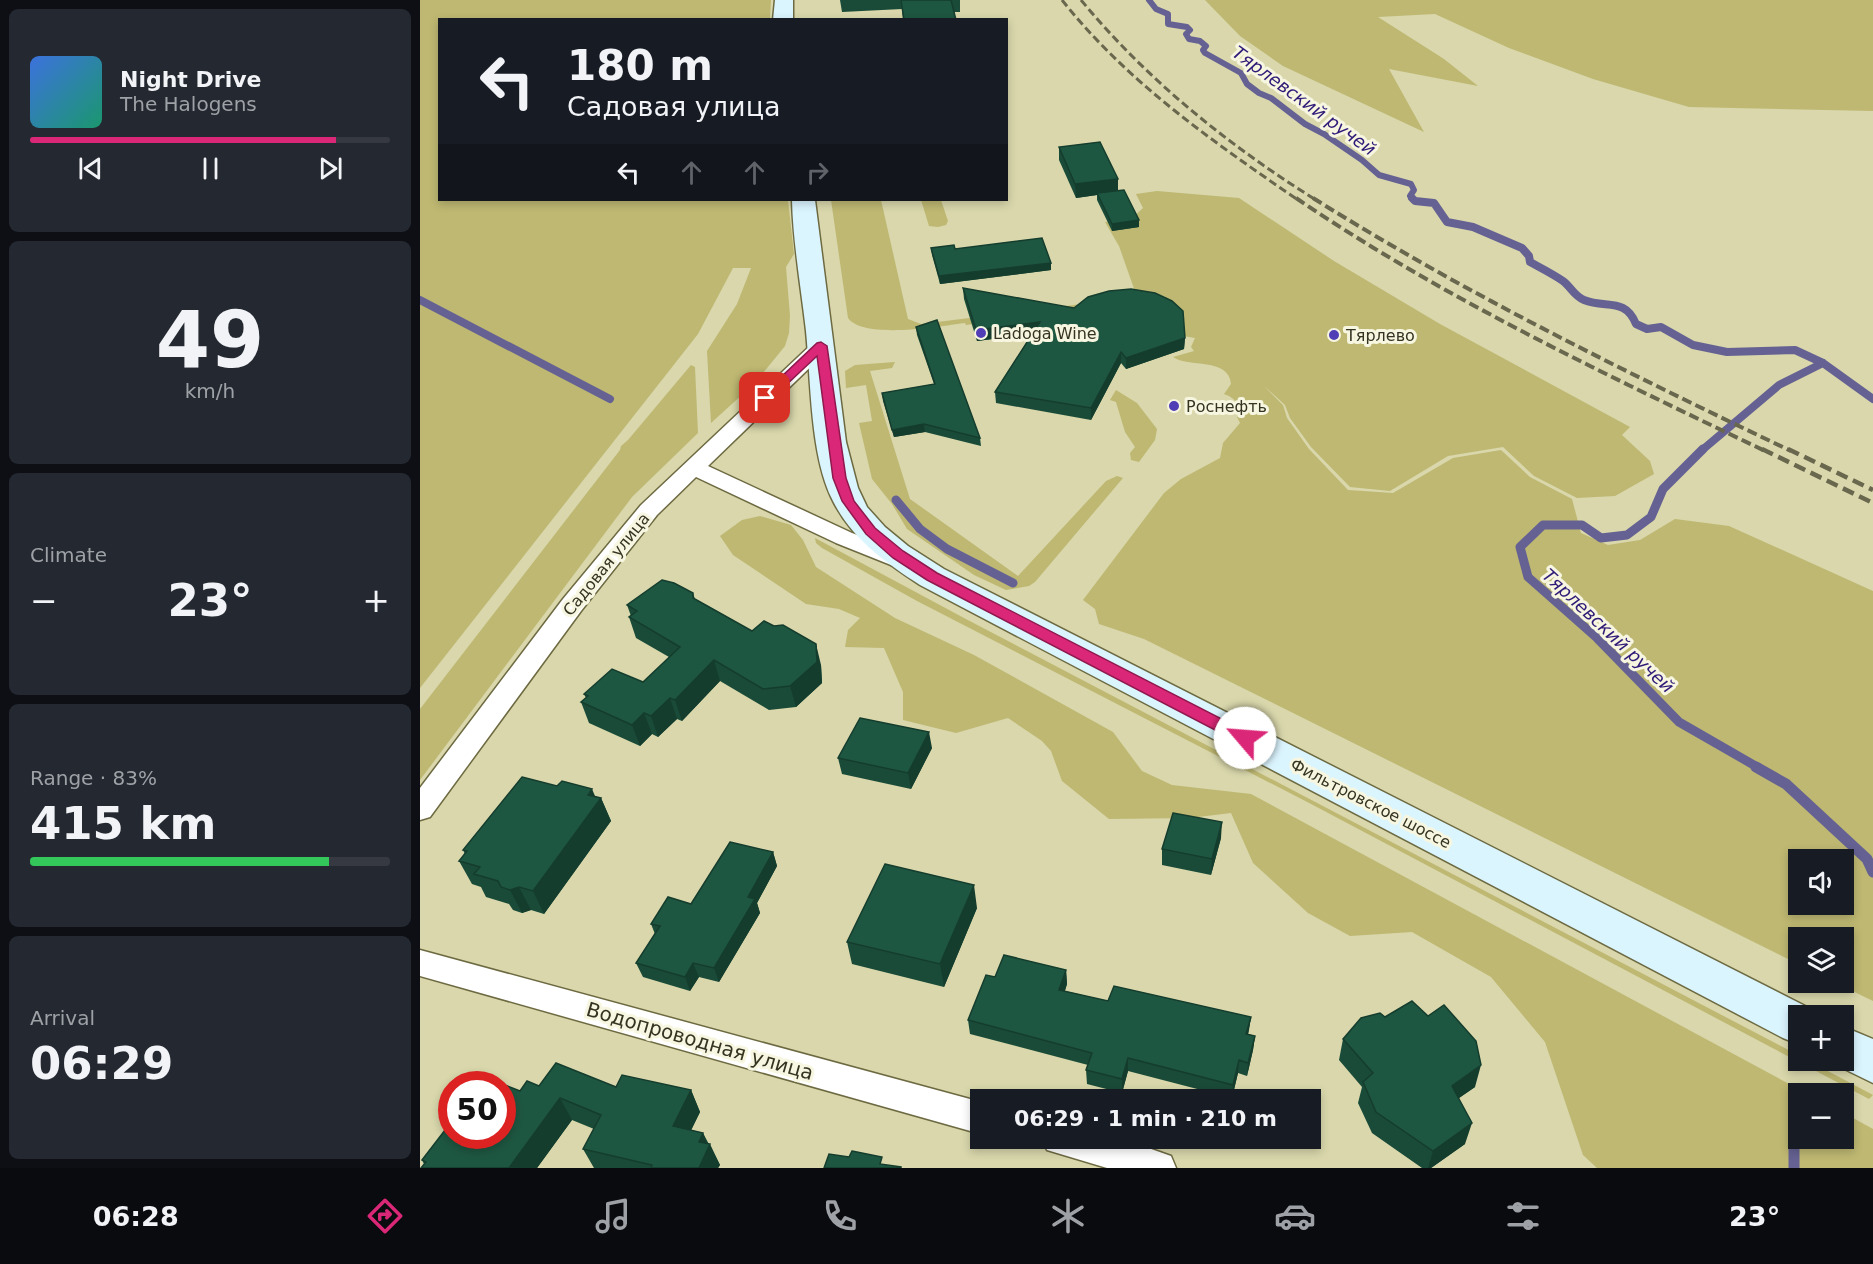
<!DOCTYPE html>
<meta charset="utf-8">
<style>
:root{--surface:#171b24;--page:#242831;--text:#f1f3f6;--muted:#9ea1a6;--line:#363941;--accent:#db2777}
body{margin:0;font-family:"DejaVu Sans",sans-serif;background:var(--page);color:var(--text);height:100vh;display:flex;flex-direction:column;font-size:22px;white-space:nowrap}
*{box-sizing:border-box;margin:0}
p{font-size:20px;color:var(--muted)}
.icon{flex:none;width:33px;height:33px;fill:none;stroke:currentColor;stroke-width:2;stroke-linecap:round;stroke-linejoin:round}
.map{position:relative;flex:1;overflow:hidden}
.panel{display:flex;flex-direction:column;gap:9px;padding:9px;background:#0d0f14;width:420px}
.panel>*{flex:none}
.banner{position:absolute;left:18px;top:18px;width:570px;height:183px;border-radius:0px;box-shadow:0 3px 9px #0003;background:#171b24;color:var(--text);overflow:hidden}
.buttons{position:absolute;left:1368px;top:849px;display:grid;gap:12px}
.buttons a{display:grid;place-items:center;width:66px;height:66px;border-radius:0px;background:var(--surface);box-shadow:0 3px 9px #0003;font-size:30px}
.speed{position:absolute;left:18px;top:1071px;display:flex;gap:12px;font-size:30px;font-weight:700;text-align:center}
.speed>*{display:grid;place-content:center;width:78px;height:78px;border-radius:50%;background:var(--surface);box-shadow:0 3px 9px #0003;line-height:1}
.speed .limit{border:9px solid #d22;background:#fff;color:#111}
.pin{position:absolute;display:grid;place-items:center;width:51px;height:51px;color:#fff;margin:-26px;border-radius:12px;box-shadow:0 3px 9px #0006}
.me{position:absolute;width:66px;margin:-33px;rotate:297deg;stroke-linejoin:round;filter:drop-shadow(0 0 4px #0008)}
.turn{display:flex;align-items:center;gap:21px;height:126px;padding:0 30px;font-size:27px}
.turn .icon{width:78px;height:78px;stroke-width:2.5}
.turn b{display:block;font-size:42px;line-height:51px}
.lanes{display:flex;align-items:center;height:57px;padding:0 30px;background:#0003;justify-content:center;gap:30px;direction:ltr}
.lanes .off{opacity:.35}
.big{font-size:45px;font-weight:700;line-height:1.1}
.panel .card{flex:1;display:flex;flex-direction:column;justify-content:center;gap:9px;min-width:0;padding:0 21px;border-radius:9px;background:var(--page)}
.panel .dial{align-items:center;gap:0}
.dial b{font-size:78px;line-height:1}
.song{display:flex;align-items:center;gap:18px}
.cover{width:72px;height:72px;border-radius:9px;background:linear-gradient(135deg,hsl(220 70% 55%),hsl(160 70% 35%))}
.played{height:6px;border-radius:3px;background:linear-gradient(90deg,var(--accent) 85%,var(--line) 85%)}
.keys{display:flex;justify-content:space-around;direction:ltr}
.heat{display:flex;justify-content:space-between;align-items:center;font-size:33px;direction:ltr}
.charge{height:9px;border-radius:4px;background:linear-gradient(90deg,#34c759 83%,var(--line) 0)}
.trip{position:absolute;left:550px;top:1089px;width:351px;height:60px;border-radius:0px;background:var(--surface);box-shadow:0 3px 9px #0003;font-weight:700;line-height:60px;text-align:center}
.menu{display:flex;height:96px;justify-content:space-around;align-items:center;background:#090b0e;color:var(--muted)}
.menu .icon{width:42px;height:42px}
.menu .current{color:var(--accent)}
.menu b{font-size:27px;color:var(--text)}
main{display:flex;flex:1;min-height:0}
.map>svg:first-child{display:block}
</style>
<main>
<section class="panel">
<div class="card">
<div class="song"><i class="cover"></i><div><b>Night Drive</b><p>The Halogens</p></div></div>
<div class="played"></div>
<div class="keys"><svg class="icon" aria-label="previous" viewBox="0 0 24 24"><path d="M18 5L8 12l10 7zM5 5v14"/></svg><svg class="icon" aria-label="pause" viewBox="0 0 24 24"><path d="M8 5v14M16 5v14"/></svg><svg class="icon" aria-label="next" viewBox="0 0 24 24"><path d="M6 5l10 7-10 7zM19 5v14"/></svg></div>
</div>
<div class="card dial"><b>49</b><p>km/h</p></div>
<div class="card"><p>Climate</p>
<div class="heat"><a>−</a><b class="big">23°</b><a>+</a></div>
</div>
<div class="card"><p>Range · 83%</p><b class="big">415 km</b><div class="charge"></div></div>
<div class="card"><p>Arrival</p><b class="big">06:29</b></div>
</section>
<div class="map">
<svg width="1453" height="1168" viewBox="0 0 1453 1168">
<rect width="100%" height="100%" fill="#d9d7ab"/>
<!-- green -->
<path fill="#beb872" fill-rule="evenodd" d="M0,0H351L350,19L20,20V200H368L374,254L366,267L370,316L369,333L365,346L335,383L291,423L287,351L317,304L331,268H313L278,334L0,688Z
M785,0H1453V111L1269,107L1173,79L1089,48L1015,14L958,17L1024,59L1058,86L969,69L1004,132L863,66L820,36Z
M737,191L819,198L914,261L1020,324L1210,427L1202,435L1230,461L1234,474L1195,496L1157,498L1114,476L1083,447L1028,456L970,491L930,487L891,447L870,418L865,405L843,385L863,405L867,418L889,449L928,490L973,493L1033,458L1081,450L1110,477L1152,499L1161,533L1188,545L1220,540L1255,519L1309,526L1453,591V1001L1416,983L1424,982V938H1378V964L724,639L679,624L675,609L663,600L744,493L761,479L800,458L803,443L820,423L817,417L822,413C819,403 813,397 804,394L811,384C809,357 768,368 753,357L774,351L771,347L775,338L630,314L546,325L545,323C521,326 444,340 428,318L411,200H461L488,319L501,324L717,297L699,246L685,222L712,218L723,208L716,194ZM1378,860H1424V904H1378Z
M501,200H521L528,221L526,225L518,227L509,226Z
M475,362L472,368L450,371L490,499L598,576L686,481L697,476L703,478L615,582L609,586L586,590L554,575L487,529L472,504L452,479L439,423L452,421L446,385L426,388L425,371L435,365Z
M271,365L275,367L278,433L212,497L0,780V709L200,450L201,446L208,440Z
M696,390L717,403L737,429L735,440L719,462L711,460L710,453L715,447L705,432L696,402L690,400Z
M340,516L371,525L383,540L396,567L475,618L554,655L693,732L722,771L752,785L831,794L1386,1093L1378,1094V1138H1424V1113L1453,1129V1168H1177L1163,1155L1125,1042L1071,977L992,932L930,936L888,913L833,863L811,813L770,818L689,819L642,781L631,751L622,741L588,718L536,733L483,720V692L464,648L425,647L428,630L440,618L419,609L386,604L313,555L300,536L322,520Z
M395,538L544,618L1378,1055V1060L1389,1061L1453,1095L1449,1099L893,805L497,601L402,548L396,543Z"/>
<g fill="none" stroke-linecap="round" stroke-linejoin="round">
<!-- stream-far3 -->
<path stroke="#656293" stroke-width="6" d="M729,0L736,9L748,14V24L767,27L770,30L766,34L769,39L780,41L786,46L783,50L785,53L821,73L827,84L839,93L851,98L885,124L904,134L942,160L959,175L991,184L994,190L990,196L994,200"/>
<!-- stream-far2 -->
<path stroke="#656293" stroke-width="8" d="M992,198L995,201L1014,203L1027,222L1053,227L1102,248L1109,256L1110,262C1121,268 1133,274 1143,281C1151,287 1154,296 1164,300C1186,309 1205,297 1216,324L1227,329L1241,327L1273,345L1307,352L1375,350L1403,363L1453,399
M0,300L190,399
M1281,451L1359,385L1403,363"/>
<!-- stream-far1 -->
<path stroke="#656293" stroke-width="9" d="M1283,449L1243,489L1231,517L1207,535L1181,538L1162,525H1123L1100,547L1108,577L1177,638L1259,722L1339,768
M476,500L500,529L527,549L593,583"/>
<!-- stream -->
<path stroke="#656293" stroke-width="11" d="M1336,767L1366,784L1447,859L1453,872
M1374,1168V1143L1378,1138"/>
<defs>
<path id="street" d="M401,340L408,342L411,346L408,350L288,466L432,533L487,553L491,559L487,565L479,567L471,565L416,543L276,477L237,515L161,611L10,817L0,820V788L143,599L221,505L394,342Z
M0,950L561,1102V1134L0,976Z
M622,1138H700L751,1156L756,1168H687L627,1150Z"/>
<path id="secondary" d="M355,0H373V20H353Z
M372,200H395L426,442L438,488L447,507L465,527L488,546L524,569L1393,1010L1396,1016H1378V1044L1363,1038L500,585C466,563 432,539 413,501C390,457 391,381 386,331C381,287 373,243 372,200Z
M1424,1027L1453,1039V1083L1408,1061L1424,1060Z"/>
</defs>
<!-- street casing -->
<use href="#street" stroke="#6d6a42" stroke-width="3"/>
<!-- secondary casing -->
<use href="#secondary" stroke="#6d6a42" stroke-width="3"/>
<!-- street -->
<use href="#street" fill="#fff" fill-rule="evenodd"/>
<!-- secondary -->
<use href="#secondary" fill="#dbf5ff" fill-rule="evenodd"/>
<!-- rail-far2 -->
<path stroke="#69674d" stroke-width="3" stroke-dasharray="8 4" stroke-linecap="butt" d="M642,0C707,82 792,141 878,200
M661,0C727,80 808,145 896,200"/>
<!-- rail-far1 -->
<path stroke="#69674d" stroke-width="4" stroke-dasharray="10 4.5" stroke-linecap="butt" d="M876,198C1023,298 1185,374 1345,451
M893,198C1046,294 1208,373 1371,451"/>
<!-- rail -->
<path stroke="#69674d" stroke-width="4.5" stroke-dasharray="12 6" stroke-linecap="butt" d="M1342,449L1453,503
M1368,449L1453,490"/>
</g>
<!-- wall -->
<path fill="#1a4b38" d="M420,0H540V12H534L536,20H483L482,9L422,12Z
M639,147L698,191L719,227L692,231L677,200V195L656,198L639,160Z
M511,248L535,249L631,270L520,284L512,255Z
M543,288L765,338L764,349L706,369L701,363L671,420L576,403L575,392L612,334L557,341L544,299Z
M496,327L560,438L561,446L505,432L474,437L463,401L462,393L514,384L497,335Z
M273,593L275,599L332,631L401,665L402,683L376,707L349,710L300,681L262,721L257,719L238,737L232,734L220,746L169,723L161,702L166,698L164,694L223,682L249,657L216,638L209,617L211,616L207,605Z
M512,748L491,789L422,774L418,758Z
M175,796L181,798L191,821L124,914L111,910L102,913L93,910L89,904L66,897L61,887L52,884L39,861L45,854L43,850Z
M801,838L791,875L742,865V849Z
M353,852L357,866L337,903L340,913L299,982L279,977L270,991L223,977L216,963L235,934L231,924L271,904Z
M557,908L524,987L432,964L427,942Z
M646,970L647,984L645,991L688,1001L831,1017L828,1034L835,1036L833,1050L827,1076L818,1073L812,1098L708,1071L702,1093L667,1084L666,1070L668,1065L550,1034L548,1020L575,977Z
M923,1039L1055,1087L1039,1098L1045,1144L1011,1168H1002L952,1133L938,1103L942,1087L919,1060Z
M119,1086L196,1087L271,1090L280,1112L271,1130L283,1133L300,1165L298,1168H174L163,1149L174,1129L152,1120L117,1168H1L4,1164L2,1160L32,1136L100,1091Z"/>
<!-- shaded-wall -->
<path fill="#153d2e" d="M698,179V193H677V195L656,198L655,184Z
M719,220V227L692,231V224Z
M631,263V270L520,284L519,276Z
M620,322V333L557,341L556,330Z
M765,338L764,349L706,369V358Z
M701,352V363L671,420V408Z
M504,424L505,432L474,437L472,430Z
M396,644L401,665L402,683L376,707L370,686Z
M294,660L300,681L262,721L255,700Z
M250,698L257,719L238,737L231,716Z
M224,713L232,734L220,746L212,725Z
M509,732L512,748L491,789L488,773Z
M172,789L178,803L181,798L191,821L124,914L113,891Z
M802,822L801,838L791,875L792,859Z
M353,852L357,866L337,903L340,913L299,982L294,968L328,897Z
M554,885L557,908L524,987L520,964Z
M99,887L111,910L102,913L90,890Z
M273,963L279,977L270,991L265,977Z
M646,970L647,984L640,1004L639,990Z
M831,1017L829,1030L825,1047L826,1034Z
M835,1036L833,1050L827,1076L828,1063Z
M708,1058V1071L702,1093V1079Z
M819,1060L818,1073L812,1098L813,1085Z
M1061,1065L1055,1087L1026,1107L1032,1086Z
M271,1090L280,1112L263,1147L253,1126Z
M140,1098L152,1120L117,1168H89Z
M1052,1123L1045,1144L1011,1168H1008L1013,1151Z
M283,1133L289,1147L290,1144L300,1165L298,1168H279V1142Z"/>
<!-- building -->
<path fill="#1e5741" stroke="#153d2e" stroke-width="1.5" d="M481,0H531L536,20H484Z
M680,142L698,179L655,184L639,147Z
M704,190L719,220L692,224L677,193Z
M622,238L631,263L519,276L511,248L534,245L535,249Z
M543,288L654,308L668,297L689,291L711,289L735,293L752,301L763,311L765,338L706,358L701,352L671,408L575,392L620,322L556,330Z
M517,320L560,438L504,424L472,430L462,393L515,384L496,327Z
M242,580L254,583L273,593V598L332,631L344,621L354,626L363,625L396,644L397,662L370,686L343,689L294,660L255,700L250,698L231,716L224,713L212,725L161,702L168,696L164,694L192,669L223,682L260,647L209,617L217,611L207,605Z
M440,718L509,732L488,773L418,758Z
M102,777L137,786L142,781L172,789L168,795L181,798L113,891L99,887L90,890L81,887L78,881L54,874L60,867L39,861L47,851L43,850Z
M753,813L802,822L792,859L742,849Z
M310,842L353,852L328,897L335,899L294,968L273,963L265,977L216,963L240,926L231,924L248,897L271,904Z
M465,864L554,885L520,964L427,942Z
M584,955L646,970L639,990L688,1001L694,986L831,1017L826,1034L835,1036L828,1063L819,1060L813,1085L708,1058L702,1079L666,1070L672,1053L548,1020L566,975L575,977Z
M992,1001L1008,1016L1024,1005L1056,1041L1061,1065L1032,1086L1052,1123L1013,1151L956,1112L943,1082L953,1073L923,1039L941,1018L960,1013L965,1017Z
M136,1063L196,1087L202,1075L271,1090L253,1126L283,1133L279,1142L290,1144L279,1168H231L232,1165L163,1149L181,1115L140,1098L89,1168H1L6,1162L2,1160L32,1121V1136H82V1084H79L80,1083L100,1091L107,1081L119,1086Z
M432,1151L462,1157L460,1164L481,1167V1168H404L409,1154L429,1157Z"/>
<!-- route -->
<path fill="#db2777" stroke="#8e194d" stroke-width="1.5" d="M401,342L407,346L426,478L434,501L455,528L483,551L517,573L831,734L833,738L831,743H820L507,580L473,558L446,534L422,501L413,478L397,356L349,401L345,402L339,398L397,343Z"/>
<!-- markers -->
<g fill="#513db5" stroke="#f7f6e0" stroke-width="2">
<circle cx="561" cy="333" r="6"/>
<circle cx="914" cy="335" r="6"/>
<circle cx="754" cy="406" r="6"/>
</g>
<g text-anchor="middle" stroke-width="6" stroke-linejoin="round" paint-order="stroke">
<!-- poi labels -->
<g font-size="16" fill="#353422" stroke="#f7f6e0" text-anchor="start">
<text x="573" y="339">Ladoga Wine</text>
<text x="926" y="341">Тярлево</text>
<text x="766" y="412">Роснефть</text>
</g>
<!-- street labels -->
<g font-size="16" fill="#353422" stroke="#f7f6e0">
<text transform="translate(186 564) rotate(-51)" y="6">Садовая улица</text>
<text transform="translate(951 803) rotate(27)" y="6">Фильтровское шоссе</text>
</g>
<!-- water labels -->
<g font-size="18" font-style="italic" fill="#2f1a77" stroke="#f7f6e0">
<text transform="translate(884 101) rotate(36)" y="6">Тярлевский ручей</text>
<text transform="translate(1188 631) rotate(43)" y="6">Тярлевский ручей</text>
</g>
<!-- near-street labels -->
<g font-size="20" fill="#353422" stroke="#f7f6e0">
<text transform="translate(280 1041) rotate(16)" y="7">Водопроводная улица</text>
</g>
</g>
</svg>
<div class="buttons">
<a><svg class="icon" aria-label="sound" viewBox="0 0 24 24"><path d="M4 9h4l5-4v14l-5-4H4zM17 9q2 3 0 6"/></svg></a>
<a><svg class="icon" aria-label="layers" viewBox="0 0 24 24"><path d="M12 4l9 5-9 5-9-5zM3 14l9 5 9-5"/></svg></a>
<a>+</a>
<a>−</a>
</div>
<div class="speed"><div class="limit">50</div></div>
<div class="pin" style="left:345px;top:398px;background:#d93025"><svg class="icon" aria-label="arrive" viewBox="0 0 24 24"><path d="M6 21V4h12l-3 4 3 4H6"/></svg></div>
<svg class="me" style="left:825px;top:738px" viewBox="-20 -20 40 40"><circle r="19" fill="#fff"/><path d="M0-13L10 11 0 6-10 11z" fill="#db2777"/></svg>
<div class="trip">06:29 · 1 min · 210 m</div>
<div class="banner">
<div class="turn"><svg class="icon" aria-label="left" viewBox="0 0 24 24"><path d="M17 20v-9H6M10 6l-5 5 5 5"/></svg><div><b>180 m</b>Садовая улица</div></div>
<div class="lanes"><svg class="icon" aria-label="left" viewBox="0 0 24 24"><path d="M17 20v-9H6M10 6l-5 5 5 5"/></svg><svg class="icon off" aria-label="ahead" viewBox="0 0 24 24"><path d="M12 20V5M6 11l6-6 6 6"/></svg><svg class="icon off" aria-label="ahead" viewBox="0 0 24 24"><path d="M12 20V5M6 11l6-6 6 6"/></svg><svg class="icon off" aria-label="right" viewBox="0 0 24 24"><path d="M7 20v-9h11M14 6l5 5-5 5"/></svg></div>
</div>
</div>
</main>
<nav class="menu">
<b>06:28</b>
<svg class="icon current" aria-label="directions" viewBox="0 0 24 24"><path d="M12 3l9 9-9 9-9-9zM9 14v-3h6M13 9l2 2-2 2"/></svg>
<svg class="icon" aria-label="music" viewBox="0 0 24 24"><path d="M9 18V5l10-2v13"/><circle cx="6" cy="18" r="3"/><circle cx="16" cy="16" r="3"/></svg>
<svg class="icon" aria-label="phone" viewBox="0 0 24 24"><path d="M5 4h4l2 5-3 2q2 4 5 5l2-3 5 2v4C11 20 4 13 5 4z"/></svg>
<svg class="icon" aria-label="climate" viewBox="0 0 24 24"><path d="M12 3v18M4 7l16 10M4 17L20 7"/></svg>
<svg class="icon" aria-label="car" viewBox="0 0 24 24"><path d="M5 17H2v-5l4-1 3-4h7l3 4 3 1v5h-3M9 17h6M6 11h13"/><circle cx="7" cy="17" r="2"/><circle cx="17" cy="17" r="2"/></svg>
<svg class="icon" aria-label="filters" viewBox="0 0 24 24"><path d="M4 7h16M4 17h16"/><circle cx="9" cy="7" r="2"/><circle cx="15" cy="17" r="2"/></svg>
<b>23°</b>
</nav>
